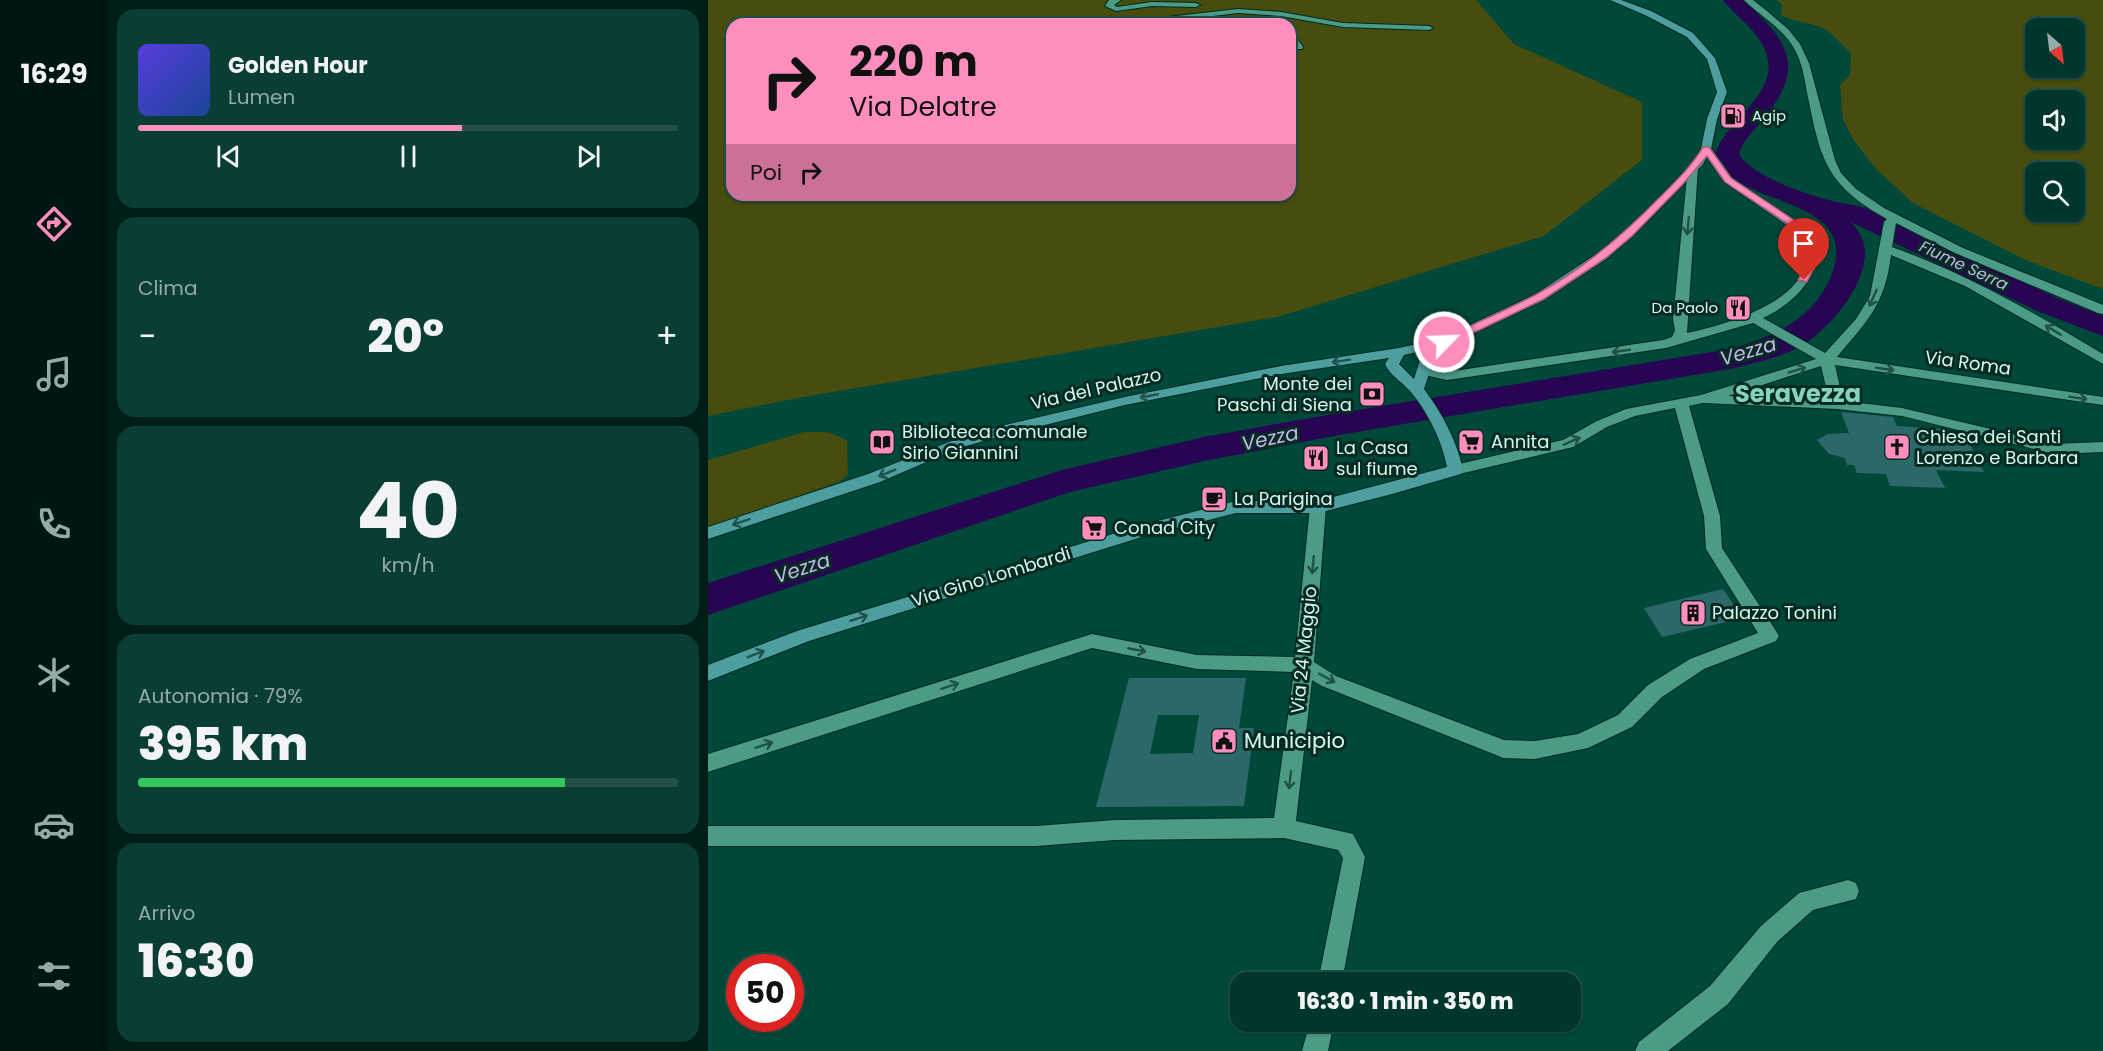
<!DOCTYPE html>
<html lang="it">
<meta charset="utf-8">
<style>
:root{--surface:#00362c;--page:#0a3e34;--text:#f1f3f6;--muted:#95aba9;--line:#225048;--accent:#fe8ebd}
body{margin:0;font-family:Poppins,sans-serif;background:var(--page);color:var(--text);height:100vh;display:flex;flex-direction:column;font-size:22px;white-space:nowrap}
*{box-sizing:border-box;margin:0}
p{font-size:20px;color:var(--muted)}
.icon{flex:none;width:33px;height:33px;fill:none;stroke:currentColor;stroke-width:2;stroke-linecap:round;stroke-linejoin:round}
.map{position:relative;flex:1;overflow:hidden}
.side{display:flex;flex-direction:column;gap:9px;padding:9px;background:#001e18;width:600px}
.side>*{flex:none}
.hud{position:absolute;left:18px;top:18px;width:570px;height:183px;border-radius:18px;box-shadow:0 2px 4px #0004,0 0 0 2px var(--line);background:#fe8ebd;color:#111;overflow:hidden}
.needle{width:39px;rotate:152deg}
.fabs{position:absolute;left:1317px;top:18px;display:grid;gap:12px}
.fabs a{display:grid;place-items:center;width:60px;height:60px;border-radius:12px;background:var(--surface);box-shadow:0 2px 4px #0004,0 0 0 2px var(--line);font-size:30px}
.speed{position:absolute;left:18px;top:954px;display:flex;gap:12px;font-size:30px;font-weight:700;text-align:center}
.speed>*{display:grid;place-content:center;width:78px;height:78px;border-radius:50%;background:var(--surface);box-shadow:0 2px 4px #0004,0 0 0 2px var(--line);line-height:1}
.speed .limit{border:9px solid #d22;background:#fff;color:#111}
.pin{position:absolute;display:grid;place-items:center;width:51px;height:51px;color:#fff;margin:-62px -26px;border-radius:50% 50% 50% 0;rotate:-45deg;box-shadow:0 0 6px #0007}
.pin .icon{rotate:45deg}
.me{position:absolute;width:66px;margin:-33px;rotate:66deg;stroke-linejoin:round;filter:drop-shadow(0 0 4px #0008)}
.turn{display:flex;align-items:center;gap:21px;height:126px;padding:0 24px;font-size:27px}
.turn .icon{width:78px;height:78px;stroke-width:2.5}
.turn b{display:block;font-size:42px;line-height:51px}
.then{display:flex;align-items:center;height:57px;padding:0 24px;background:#0003;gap:12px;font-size:22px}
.big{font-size:45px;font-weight:800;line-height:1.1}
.side .card{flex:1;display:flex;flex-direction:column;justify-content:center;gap:9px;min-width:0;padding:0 21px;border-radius:18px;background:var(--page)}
.side .dial{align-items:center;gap:0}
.dial b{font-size:78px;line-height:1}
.song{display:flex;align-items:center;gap:18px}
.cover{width:72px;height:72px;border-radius:9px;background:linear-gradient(135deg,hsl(250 70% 55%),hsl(220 70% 35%))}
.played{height:6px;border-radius:3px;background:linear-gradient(90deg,var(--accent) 60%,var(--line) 60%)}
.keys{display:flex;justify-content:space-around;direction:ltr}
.heat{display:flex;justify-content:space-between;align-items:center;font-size:33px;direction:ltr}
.charge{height:9px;border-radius:4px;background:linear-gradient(90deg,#34c759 79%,var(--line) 0)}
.trip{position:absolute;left:522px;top:972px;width:351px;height:60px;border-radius:18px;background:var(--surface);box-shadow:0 2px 4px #0004,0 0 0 2px var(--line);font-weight:800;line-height:60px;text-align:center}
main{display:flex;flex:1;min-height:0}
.tabs{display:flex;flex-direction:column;width:108px;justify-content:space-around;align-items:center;background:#001612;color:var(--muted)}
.tabs .icon{width:42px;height:42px}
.tabs .selected{color:var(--accent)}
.tabs b{font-size:27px;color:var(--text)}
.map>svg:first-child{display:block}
</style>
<main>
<nav class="tabs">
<b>16:29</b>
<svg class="icon selected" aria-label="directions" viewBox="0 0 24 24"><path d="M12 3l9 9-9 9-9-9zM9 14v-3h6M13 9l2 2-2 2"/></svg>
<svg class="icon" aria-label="music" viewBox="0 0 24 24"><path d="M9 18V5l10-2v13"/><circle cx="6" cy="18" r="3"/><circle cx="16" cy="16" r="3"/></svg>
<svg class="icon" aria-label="phone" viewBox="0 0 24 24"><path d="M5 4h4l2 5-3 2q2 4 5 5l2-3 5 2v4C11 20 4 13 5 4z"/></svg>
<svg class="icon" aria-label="climate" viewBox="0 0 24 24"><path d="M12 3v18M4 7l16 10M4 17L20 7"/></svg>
<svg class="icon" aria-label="car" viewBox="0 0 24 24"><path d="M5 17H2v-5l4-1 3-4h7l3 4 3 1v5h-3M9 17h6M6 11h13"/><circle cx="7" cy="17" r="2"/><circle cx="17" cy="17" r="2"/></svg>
<svg class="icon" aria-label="filters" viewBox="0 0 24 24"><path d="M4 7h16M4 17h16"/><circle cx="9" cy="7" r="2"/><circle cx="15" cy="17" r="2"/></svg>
</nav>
<section class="side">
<div class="card">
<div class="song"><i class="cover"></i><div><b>Golden Hour</b><p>Lumen</p></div></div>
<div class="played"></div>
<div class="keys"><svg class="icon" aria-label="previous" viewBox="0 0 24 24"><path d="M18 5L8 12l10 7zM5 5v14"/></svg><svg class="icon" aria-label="pause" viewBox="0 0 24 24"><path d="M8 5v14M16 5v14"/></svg><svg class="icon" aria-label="next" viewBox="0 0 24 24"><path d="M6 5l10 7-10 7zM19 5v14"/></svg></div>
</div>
<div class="card"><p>Clima</p>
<div class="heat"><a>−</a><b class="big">20°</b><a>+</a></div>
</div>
<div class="card dial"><b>40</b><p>km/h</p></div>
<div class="card"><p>Autonomia · 79%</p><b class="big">395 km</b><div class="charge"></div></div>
<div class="card"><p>Arrivo</p><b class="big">16:30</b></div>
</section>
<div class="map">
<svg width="1395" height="1051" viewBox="0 0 1395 1051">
<rect width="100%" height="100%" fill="#00483a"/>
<!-- green -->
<path fill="#474d0e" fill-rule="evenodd" d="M0,0H768L806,44L934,102V160L836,236L569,317L90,398L0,416ZM24,24H582V195H24Z
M1068,0H1395V289L1315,259L1205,203L1169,170L1146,141L1135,119L1132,85L1142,75L1143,54C1134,45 1126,34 1114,28C1101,22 1086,22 1073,15L1074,4ZM1328,28H1366V68H1328ZM1328,100H1366V140H1328ZM1328,172H1366V212H1328Z
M96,432H120L139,440L140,475L131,482L0,527V460Z"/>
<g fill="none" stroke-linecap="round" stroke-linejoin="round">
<!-- river -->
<path fill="#270552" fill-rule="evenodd" d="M1015,0H1035C1078,39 1099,64 1058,116C1050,127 1038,136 1033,149L1031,155C1048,177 1090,191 1117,199C1129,203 1144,204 1157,208L1351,299L1395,316V336L1329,311L1143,222C1147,227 1153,234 1155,241C1167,277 1121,330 1093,346C1073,357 1049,362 1027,368L631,435L496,461L362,492L0,615V583L354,470L496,437L631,413L1022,349C1061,338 1099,323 1119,285C1158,206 1065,209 1024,177C1017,172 1012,162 1007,155C1019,115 1082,91 1053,42C1043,25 1026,15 1015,0Z"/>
</g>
<!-- building -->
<path fill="#2d6868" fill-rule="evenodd" d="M1133,412L1185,417L1189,426L1235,429L1257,434L1276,472L1228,470L1237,488L1182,486L1178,474L1149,473L1146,465H1139L1137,458L1121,454L1109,440L1120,434L1141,433Z
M1015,589L1035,618L954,637L936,608Z
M421,678H538L531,728H546L536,806L388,807ZM450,715H491L485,753L442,754Z"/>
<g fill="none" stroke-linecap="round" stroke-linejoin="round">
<defs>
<path id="minor" d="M401,0H413L406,5L409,7L444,2L488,3L492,5L488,7L444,6L408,11L397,6Z
M1036,0H1045L1059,11L1080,29L1092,44L1101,63L1127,160L1133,173L1148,189L1176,208L1255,248L1395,305V314L1390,313L1247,253L1188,223L1184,247C1259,274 1327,313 1395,354V364L1257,286L1183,255C1177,305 1160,320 1129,357L1395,397V405L1127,365L1135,401L1194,408L1346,444L1395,442V452L1346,454L1194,416L1129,409L995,403L981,406L1012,516L1014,548L1068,631L1071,636L1068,641L996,669L954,697L924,727L880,748L827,759L795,758L788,755L614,686L604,680L588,821L645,834L657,857L634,982H610L635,858L630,850L576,838L407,840L328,846H0V826H328L407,820L566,818L586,672L489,669L384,648L0,772V754L384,634L489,655L587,657L602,507L604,503H616L618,507L606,662L628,676L796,740L827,741L870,734L910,715L940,685L982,659L1050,633L998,549L996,516L967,408L927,416L899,427L865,447L747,475L739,470L747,465L855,440L889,421L918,409L993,395L1108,359L1045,323L958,348L739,380L721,376L710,365L717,361L731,370L739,372L955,340L964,337L967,330L965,319L980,167L985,164L990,167L979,333C1018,325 1125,295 1092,234L1016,182L993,149L998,146L1002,147L1024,178L1100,230C1125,266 1088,303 1055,318L1117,353L1148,319L1162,296L1176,222L1179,219C1122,187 1113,164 1101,102C1097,85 1096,68 1088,52C1077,29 1053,17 1036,0ZM1113,366L1121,400L1020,396Z
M530,9L573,12L635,23L721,26L725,28L721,30L635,27L573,16L530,13L436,24L429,22L433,20Z
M582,39L590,40L595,47L594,49H588L582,43Z
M1140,880L1148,883L1151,891L1148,899L1105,910L1069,942L1020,1004L960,1051H927L931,1042L1002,986L1053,926L1091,893Z
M602,1022H626L620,1051H594Z"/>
<path id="secondary" d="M902,0H913L943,11L985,33L1007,58L1019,92L1009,119L1003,149L995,164L925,236L898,259L836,300L741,345L725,361L716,389C734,413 749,441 755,470L753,474L684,494L610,513H528L437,536L101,641L0,681V665L89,631L434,525L528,501H610L739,467C734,441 720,412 702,391C695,383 686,378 679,368L677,364L681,358L573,374L417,405L297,435L251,448L172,482L0,539V527L160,474L241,442L293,426L417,397L573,366L691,348L732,339L828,294L890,253L917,232L987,161L993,149L999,119L1009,92L999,59L979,37L937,15ZM722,349L712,360L706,379L691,364L696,355Z"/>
</defs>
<!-- minor casing -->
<use href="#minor" stroke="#002b22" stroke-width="2"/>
<!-- secondary casing -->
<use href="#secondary" stroke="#002b22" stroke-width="2"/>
<!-- minor -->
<use href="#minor" fill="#4b9b87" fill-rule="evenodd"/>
<!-- secondary -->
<use href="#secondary" fill="#4d9e9e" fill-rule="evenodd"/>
</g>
<!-- one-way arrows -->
<defs><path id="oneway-shaft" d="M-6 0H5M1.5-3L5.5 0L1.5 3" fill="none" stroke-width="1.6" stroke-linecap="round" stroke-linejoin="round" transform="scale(1.5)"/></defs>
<g stroke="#1f5245">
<use href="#oneway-shaft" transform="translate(980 226) rotate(95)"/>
<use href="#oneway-shaft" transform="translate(1165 298) rotate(114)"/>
<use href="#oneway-shaft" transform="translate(1345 330) rotate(-149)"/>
<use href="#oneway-shaft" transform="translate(913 351) rotate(172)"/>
<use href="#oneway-shaft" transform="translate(1177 369) rotate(8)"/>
<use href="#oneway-shaft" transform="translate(1089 370) rotate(-17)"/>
<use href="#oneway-shaft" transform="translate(1370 398) rotate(9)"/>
<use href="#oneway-shaft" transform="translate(864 441) rotate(-24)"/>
<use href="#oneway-shaft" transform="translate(605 565) rotate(95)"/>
<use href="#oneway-shaft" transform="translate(429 650) rotate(11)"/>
<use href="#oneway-shaft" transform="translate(619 678) rotate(29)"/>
<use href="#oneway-shaft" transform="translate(242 686) rotate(-18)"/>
<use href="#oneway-shaft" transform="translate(56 745) rotate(-18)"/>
<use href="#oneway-shaft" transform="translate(582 780) rotate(97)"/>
</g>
<g stroke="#20534d">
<use href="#oneway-shaft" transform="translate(633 361) rotate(171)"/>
<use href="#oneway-shaft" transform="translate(441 396) rotate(169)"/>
<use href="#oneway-shaft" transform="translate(179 473) rotate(158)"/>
<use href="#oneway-shaft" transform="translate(33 522) rotate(162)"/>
<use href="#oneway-shaft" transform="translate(151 618) rotate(-18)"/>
<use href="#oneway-shaft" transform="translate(48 654) rotate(-21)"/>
</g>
<!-- route -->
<path fill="#fe8ebd" stroke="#a55c7b" stroke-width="1.5" d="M995,147H1001L1023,178L1086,220L1105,236L1108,265L1099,282L1090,280L1097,265V239L1080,224L1017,182L999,156L975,184L924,236L898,258L836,299L740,345H732V340C763,325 796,311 827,295C874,270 914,236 950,199C966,183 983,167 995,147Z"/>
<!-- icons -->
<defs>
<symbol id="fuel-square" viewBox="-11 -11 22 22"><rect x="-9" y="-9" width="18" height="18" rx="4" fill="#fe8ebd" stroke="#072a22"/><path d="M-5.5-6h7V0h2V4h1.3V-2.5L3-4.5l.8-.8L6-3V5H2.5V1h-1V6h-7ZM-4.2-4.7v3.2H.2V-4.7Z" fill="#111"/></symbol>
<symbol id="restaurant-square" viewBox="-11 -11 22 22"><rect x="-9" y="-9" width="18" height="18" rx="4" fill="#fe8ebd" stroke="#072a22"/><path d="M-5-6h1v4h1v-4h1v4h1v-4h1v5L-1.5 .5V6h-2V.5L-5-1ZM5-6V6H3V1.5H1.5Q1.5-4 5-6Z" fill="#111"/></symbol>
<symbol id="bank-square" viewBox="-11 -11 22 22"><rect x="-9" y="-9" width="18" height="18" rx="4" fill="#fe8ebd" stroke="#072a22"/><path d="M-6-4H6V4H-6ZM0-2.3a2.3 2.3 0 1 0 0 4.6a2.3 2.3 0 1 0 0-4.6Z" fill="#111"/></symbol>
<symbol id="library-square" viewBox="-11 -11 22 22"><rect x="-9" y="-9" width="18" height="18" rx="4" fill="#fe8ebd" stroke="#072a22"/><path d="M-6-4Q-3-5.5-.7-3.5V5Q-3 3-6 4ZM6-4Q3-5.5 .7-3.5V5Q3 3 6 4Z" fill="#111"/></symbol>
<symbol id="supermarket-square" viewBox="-11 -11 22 22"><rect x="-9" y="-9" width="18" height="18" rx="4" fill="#fe8ebd" stroke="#072a22"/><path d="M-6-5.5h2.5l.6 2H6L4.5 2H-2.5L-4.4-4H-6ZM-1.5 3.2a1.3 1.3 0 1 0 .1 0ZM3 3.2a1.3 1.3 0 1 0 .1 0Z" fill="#111"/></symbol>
<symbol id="church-square" viewBox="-11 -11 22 22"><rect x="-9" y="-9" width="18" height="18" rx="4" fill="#fe8ebd" stroke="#072a22"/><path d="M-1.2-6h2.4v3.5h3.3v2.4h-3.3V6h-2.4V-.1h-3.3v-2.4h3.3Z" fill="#111"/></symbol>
<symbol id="cafe-square" viewBox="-11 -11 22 22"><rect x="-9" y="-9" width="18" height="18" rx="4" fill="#fe8ebd" stroke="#072a22"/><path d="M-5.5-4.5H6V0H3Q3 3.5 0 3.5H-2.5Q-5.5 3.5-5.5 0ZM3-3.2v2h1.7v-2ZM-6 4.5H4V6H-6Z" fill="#111"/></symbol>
<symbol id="building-square" viewBox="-11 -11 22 22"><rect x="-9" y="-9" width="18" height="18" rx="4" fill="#fe8ebd" stroke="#072a22"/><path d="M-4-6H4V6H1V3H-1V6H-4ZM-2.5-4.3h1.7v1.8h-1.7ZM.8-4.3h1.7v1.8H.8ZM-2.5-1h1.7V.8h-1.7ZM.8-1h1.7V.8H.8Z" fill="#111"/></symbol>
<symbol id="civic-square" viewBox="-11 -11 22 22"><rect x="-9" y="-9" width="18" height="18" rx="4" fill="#fe8ebd" stroke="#072a22"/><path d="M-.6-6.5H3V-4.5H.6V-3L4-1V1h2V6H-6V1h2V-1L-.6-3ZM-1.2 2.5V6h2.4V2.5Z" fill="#111"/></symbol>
</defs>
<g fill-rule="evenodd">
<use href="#fuel-square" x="1010" y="101" width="30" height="30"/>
<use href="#restaurant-square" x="1015" y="293" width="30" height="30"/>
<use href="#bank-square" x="649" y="379" width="30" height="30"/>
<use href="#library-square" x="159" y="427" width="30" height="30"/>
<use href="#supermarket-square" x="748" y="427" width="30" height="30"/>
<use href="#church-square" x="1174" y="432" width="30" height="30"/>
<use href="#restaurant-square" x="593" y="443" width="30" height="30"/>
<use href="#cafe-square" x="491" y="484" width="30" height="30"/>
<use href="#supermarket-square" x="371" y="513" width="30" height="30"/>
<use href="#building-square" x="970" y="598" width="30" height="30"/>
<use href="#civic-square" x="501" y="726" width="30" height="30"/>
</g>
<g text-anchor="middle" stroke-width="6" stroke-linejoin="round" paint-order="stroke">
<!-- far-poi labels -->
<g font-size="15" fill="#d3f9ee" stroke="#072a22" text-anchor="start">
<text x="1044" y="121">Agip</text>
<text x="1010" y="313" text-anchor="end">Da Paolo</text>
</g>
<!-- far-water labels -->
<g font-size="16" font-style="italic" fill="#c2b6eb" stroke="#072a22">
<text transform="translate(1256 265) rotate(25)" y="6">Fiume Serra</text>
</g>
<!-- street labels -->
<g font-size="18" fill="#d3f9ee" stroke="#072a22">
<text transform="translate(1260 363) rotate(8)" y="6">Via Roma</text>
<text transform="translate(388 389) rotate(-13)" y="6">Via del Palazzo</text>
<text transform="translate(283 577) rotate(-17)" y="6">Via Gino Lombardi</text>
<text transform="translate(596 650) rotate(-84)" y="6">Via 24 Maggio</text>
</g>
<!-- poi labels -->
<g font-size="18" fill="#d3f9ee" stroke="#072a22" text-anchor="start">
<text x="644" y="390" text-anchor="end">Monte dei<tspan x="644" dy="21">Paschi di Siena</tspan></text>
<text x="194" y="438">Biblioteca comunale<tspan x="194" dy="21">Sirio Giannini</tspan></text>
<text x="1208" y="443">Chiesa dei Santi<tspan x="1208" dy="21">Lorenzo e Barbara</tspan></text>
<text x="783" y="448">Annita</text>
<text x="628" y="454">La Casa<tspan x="628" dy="21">sul fiume</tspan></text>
<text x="526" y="505">La Parigina</text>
<text x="406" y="534">Conad City</text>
<text x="1004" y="619">Palazzo Tonini</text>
</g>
<!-- water labels -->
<g font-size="20" font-style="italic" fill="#c2b6eb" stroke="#072a22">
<text transform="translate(1040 351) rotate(-16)" y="7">Vezza</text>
<text transform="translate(562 438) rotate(-12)" y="7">Vezza</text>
<text transform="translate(94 568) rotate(-18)" y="7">Vezza</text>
</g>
<!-- near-poi labels -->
<g font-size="21" fill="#d3f9ee" stroke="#072a22" text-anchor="start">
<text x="536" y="748">Municipio</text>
</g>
<!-- district labels -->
<g font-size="24" font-weight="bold" fill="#84d3bd" stroke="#072a22">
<text x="1090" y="402">Seravezza</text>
</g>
</g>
</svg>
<div class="fabs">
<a><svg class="needle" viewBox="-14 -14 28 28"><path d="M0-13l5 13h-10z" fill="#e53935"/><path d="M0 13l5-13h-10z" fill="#95aba9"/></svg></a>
<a><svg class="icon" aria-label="sound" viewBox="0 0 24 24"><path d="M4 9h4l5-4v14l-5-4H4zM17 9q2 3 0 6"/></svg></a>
<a><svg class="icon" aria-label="search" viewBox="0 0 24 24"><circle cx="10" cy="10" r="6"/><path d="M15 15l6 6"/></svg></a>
</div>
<div class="speed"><div class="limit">50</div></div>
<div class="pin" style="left:1096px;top:280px;background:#d93025"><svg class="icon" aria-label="arrive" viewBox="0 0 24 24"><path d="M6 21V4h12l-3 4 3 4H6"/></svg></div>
<svg class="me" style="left:736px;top:342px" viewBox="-20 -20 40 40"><circle r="17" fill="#fe8ebd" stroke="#fff" stroke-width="3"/><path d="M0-11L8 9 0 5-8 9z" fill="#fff"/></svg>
<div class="trip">16:30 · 1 min · 350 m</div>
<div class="hud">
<div class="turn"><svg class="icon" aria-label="right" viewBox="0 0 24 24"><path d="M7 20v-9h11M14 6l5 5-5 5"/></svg><div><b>220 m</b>Via Delatre</div></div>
<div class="then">Poi<svg class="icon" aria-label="right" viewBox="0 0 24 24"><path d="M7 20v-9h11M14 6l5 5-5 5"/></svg></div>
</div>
</div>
</main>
